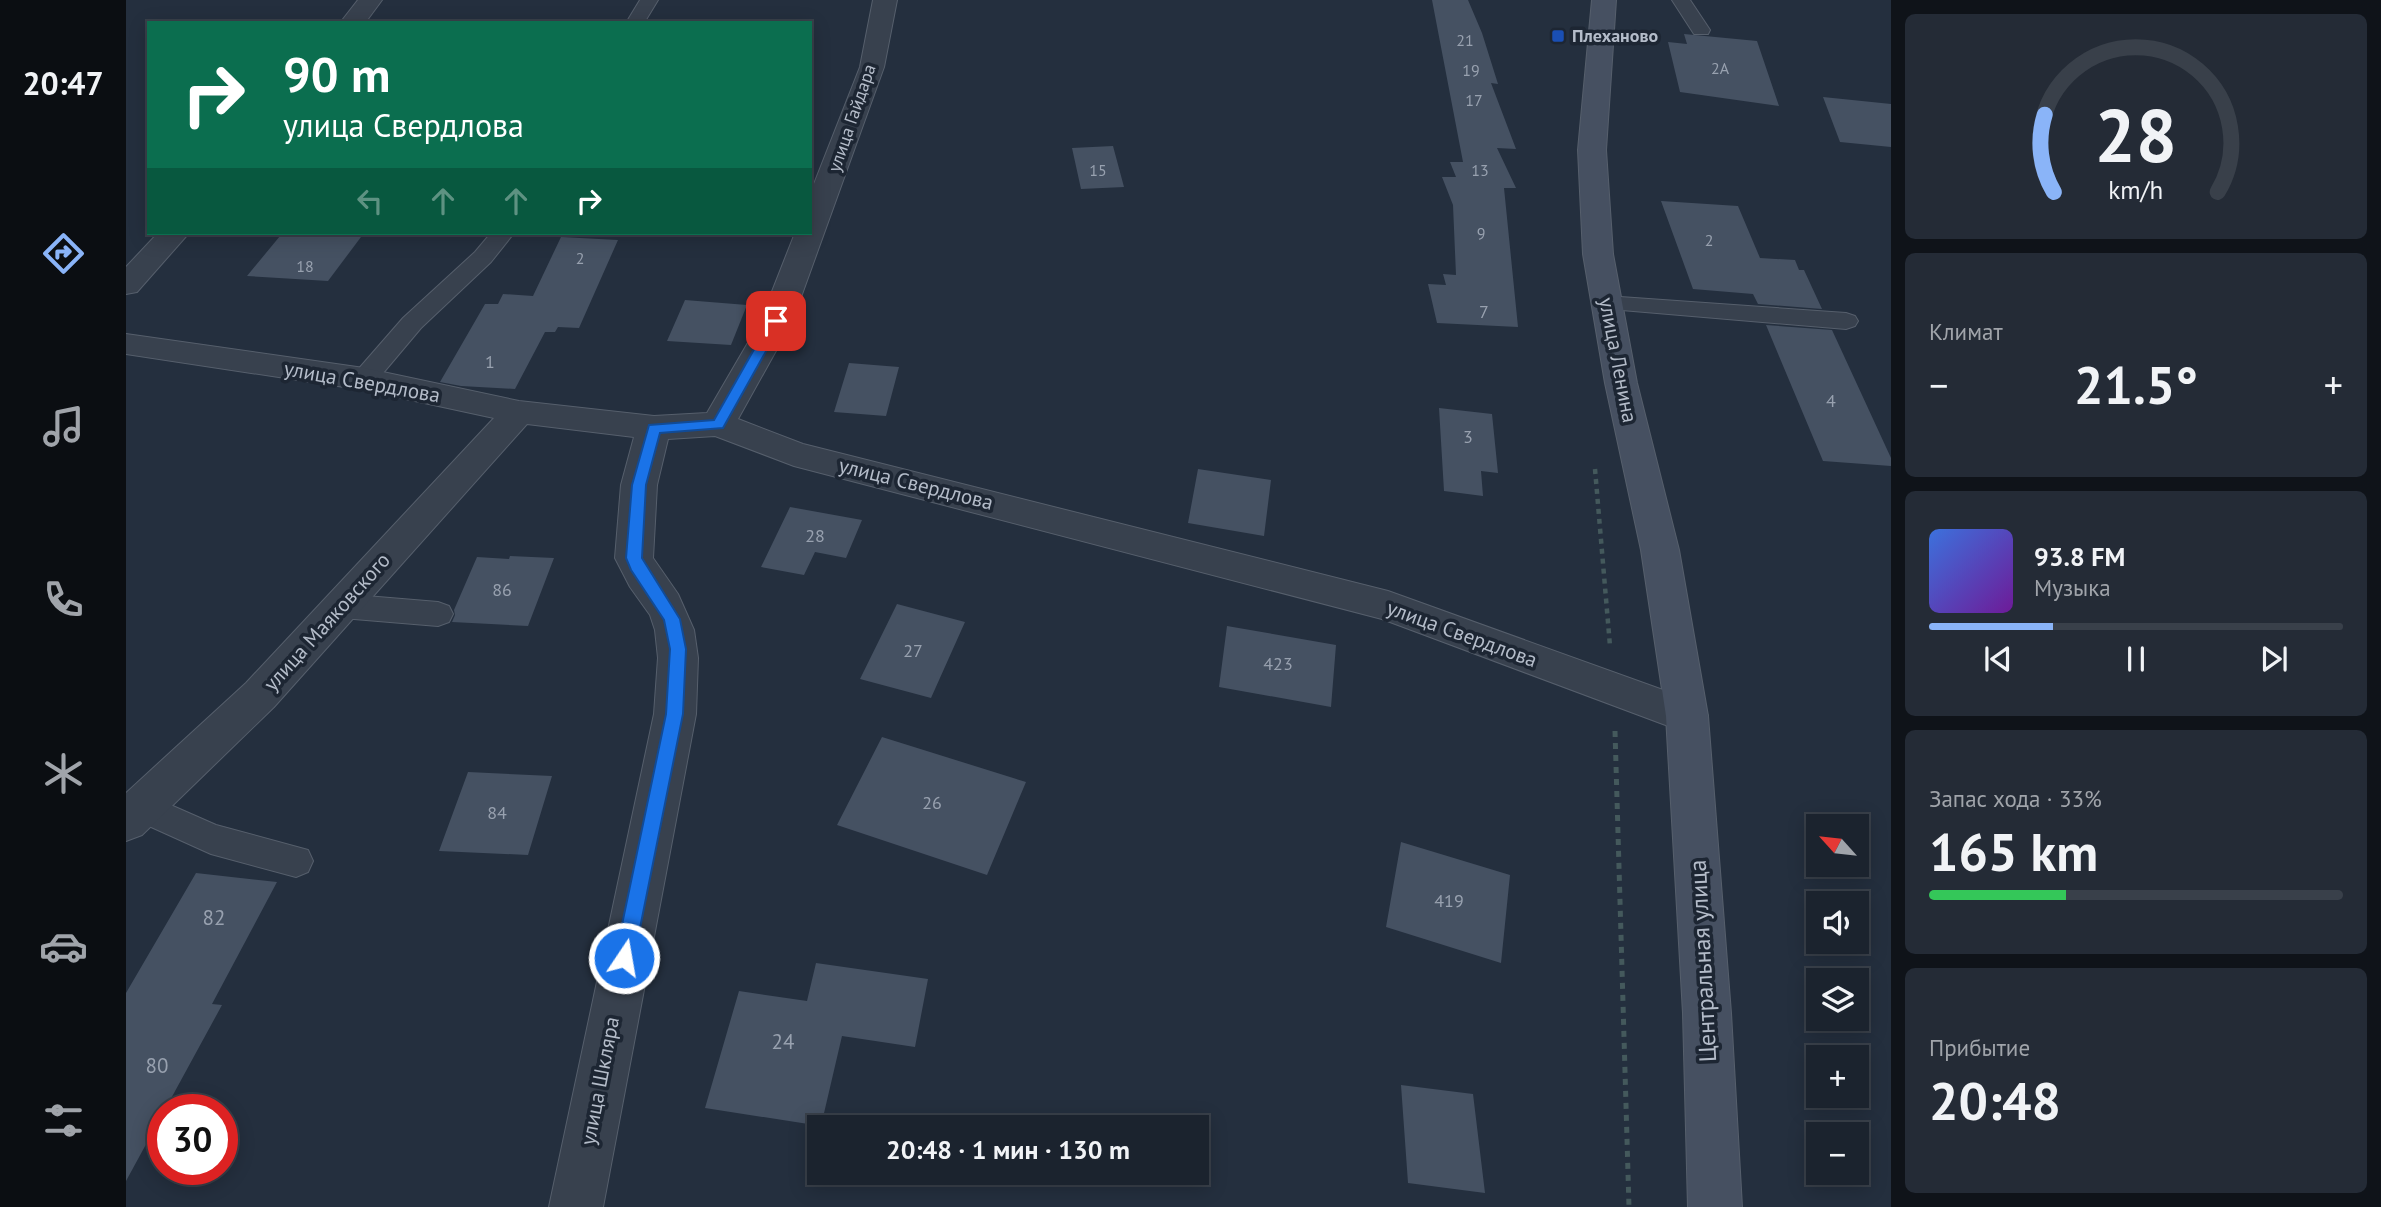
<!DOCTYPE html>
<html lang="ru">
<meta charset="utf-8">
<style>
:root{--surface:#1b232e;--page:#242b36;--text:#f1f3f6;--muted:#a0a4aa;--line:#39404a;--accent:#8ab4f8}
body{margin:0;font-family:"PT Sans",sans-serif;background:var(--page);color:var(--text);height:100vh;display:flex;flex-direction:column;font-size:26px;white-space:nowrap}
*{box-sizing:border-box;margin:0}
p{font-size:23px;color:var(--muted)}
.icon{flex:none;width:38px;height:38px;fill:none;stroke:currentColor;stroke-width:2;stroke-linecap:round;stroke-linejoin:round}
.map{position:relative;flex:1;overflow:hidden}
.drawer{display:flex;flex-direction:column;gap:14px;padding:14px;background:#0f1319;width:490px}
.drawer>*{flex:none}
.guide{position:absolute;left:21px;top:21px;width:665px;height:214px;border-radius:0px;box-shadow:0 4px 18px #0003,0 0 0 2px var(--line);background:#0b6e4f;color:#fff;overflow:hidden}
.needle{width:46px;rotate:297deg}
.tools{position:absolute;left:1680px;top:814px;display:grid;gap:14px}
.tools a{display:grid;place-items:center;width:63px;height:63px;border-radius:0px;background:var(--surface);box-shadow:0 4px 18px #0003,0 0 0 2px var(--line);font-size:35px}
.speed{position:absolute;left:21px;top:1094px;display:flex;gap:14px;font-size:35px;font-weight:700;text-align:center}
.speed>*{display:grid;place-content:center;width:91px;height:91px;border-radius:50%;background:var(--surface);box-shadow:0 4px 18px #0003,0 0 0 2px var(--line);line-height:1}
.speed .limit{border:10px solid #d22;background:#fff;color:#111}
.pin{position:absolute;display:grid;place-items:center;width:60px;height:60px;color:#fff;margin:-30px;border-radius:14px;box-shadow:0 4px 10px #0006}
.me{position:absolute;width:77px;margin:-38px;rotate:12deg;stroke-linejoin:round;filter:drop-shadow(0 0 5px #0008)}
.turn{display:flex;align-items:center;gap:24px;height:147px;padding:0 21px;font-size:32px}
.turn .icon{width:91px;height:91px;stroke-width:2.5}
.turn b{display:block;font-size:49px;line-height:60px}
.lanes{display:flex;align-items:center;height:66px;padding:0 21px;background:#0003;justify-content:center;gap:35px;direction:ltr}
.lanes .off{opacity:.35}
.big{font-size:52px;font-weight:800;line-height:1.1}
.drawer .tile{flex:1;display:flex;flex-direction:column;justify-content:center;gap:10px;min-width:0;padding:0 24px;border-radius:10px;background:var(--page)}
.drawer .dial{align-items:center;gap:0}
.dial svg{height:182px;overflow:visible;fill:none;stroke:var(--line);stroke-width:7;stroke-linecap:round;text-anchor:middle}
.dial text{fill:var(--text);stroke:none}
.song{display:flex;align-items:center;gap:21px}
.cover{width:84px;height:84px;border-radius:10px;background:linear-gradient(135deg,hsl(220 70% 55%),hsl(280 70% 35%))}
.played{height:7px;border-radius:4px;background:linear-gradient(90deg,var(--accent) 30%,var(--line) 30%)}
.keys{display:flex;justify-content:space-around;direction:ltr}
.heat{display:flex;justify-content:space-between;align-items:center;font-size:38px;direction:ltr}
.charge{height:10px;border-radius:5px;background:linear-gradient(90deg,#34c759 33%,var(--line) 0)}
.trip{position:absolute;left:681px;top:1115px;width:402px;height:70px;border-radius:0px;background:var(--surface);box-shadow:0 4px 18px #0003,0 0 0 2px var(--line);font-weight:800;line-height:70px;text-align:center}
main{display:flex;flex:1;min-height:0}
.menu{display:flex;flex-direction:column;width:126px;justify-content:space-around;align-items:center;background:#0b0e12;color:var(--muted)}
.menu .icon{width:49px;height:49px}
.menu .on{color:var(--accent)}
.menu b{font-size:32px;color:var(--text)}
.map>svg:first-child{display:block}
</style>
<main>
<nav class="menu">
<b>20:47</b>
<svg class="icon on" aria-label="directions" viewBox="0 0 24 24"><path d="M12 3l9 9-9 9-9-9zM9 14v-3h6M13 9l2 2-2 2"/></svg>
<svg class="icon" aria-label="music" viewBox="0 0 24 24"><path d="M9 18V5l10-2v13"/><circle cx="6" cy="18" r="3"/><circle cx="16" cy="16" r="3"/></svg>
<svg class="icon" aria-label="phone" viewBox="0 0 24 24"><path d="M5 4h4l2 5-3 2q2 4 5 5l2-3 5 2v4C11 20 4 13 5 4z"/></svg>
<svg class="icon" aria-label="climate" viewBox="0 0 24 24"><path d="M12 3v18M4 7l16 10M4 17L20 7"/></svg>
<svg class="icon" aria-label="car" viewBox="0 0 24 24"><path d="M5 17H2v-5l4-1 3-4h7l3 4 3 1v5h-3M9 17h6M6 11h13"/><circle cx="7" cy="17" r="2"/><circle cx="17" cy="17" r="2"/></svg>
<svg class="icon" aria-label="filters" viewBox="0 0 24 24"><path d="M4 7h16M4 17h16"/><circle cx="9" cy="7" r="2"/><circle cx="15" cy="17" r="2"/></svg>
</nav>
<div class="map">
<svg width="1765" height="1207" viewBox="0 0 1765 1207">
<rect width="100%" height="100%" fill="#242f3e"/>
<!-- building -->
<path fill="#455162" d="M1306,0H1342L1356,33L1372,84L1365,83L1390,149L1371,148L1390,188H1378L1392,327L1311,323L1302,284L1320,285L1317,274L1330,275L1327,205L1316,177H1330L1324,162H1337Z
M1558,34L1631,41L1653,106L1554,92L1542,42L1561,44Z
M1697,97L1765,104V147L1714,142Z
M987,146L998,187L955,189L946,148Z
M1535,201L1612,206L1634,258L1669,260L1673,270H1678L1696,309L1632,304L1627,294L1567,289Z
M183,233H238L202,281L121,276L154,236L180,237Z
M435,237L492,240L453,328L432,327L429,332H419L389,389L335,386L314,382L359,304H372L377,294L407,296Z
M559,300L621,305L605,345L541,341Z
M1640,325L1706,330L1765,458V466L1697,461Z
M723,363L773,367L760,416L708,412Z
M1313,408L1366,414L1372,473L1355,471L1357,496L1318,491Z
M1072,469L1145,480L1138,536L1062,523Z
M664,507L736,520L720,558L689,552L678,575L635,567Z
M384,556L428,558L402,626L326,622L329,615L328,610L351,557L383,559Z
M771,604L839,622L805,698L734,679Z
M1101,626L1210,645L1205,707L1093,687Z
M756,737L900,782L861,875L711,825Z
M342,772L426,776L402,855L313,851Z
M1275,842L1384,875L1375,963L1260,927Z
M70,873L151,882L86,1004L96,1005L0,1181V993Z
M690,963L802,979L789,1047L716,1036L695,1126L579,1108L613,991L681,1001Z
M1275,1085L1347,1094L1359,1193L1282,1183Z"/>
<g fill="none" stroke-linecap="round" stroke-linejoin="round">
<defs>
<path id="service" d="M514,0H532L518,23H500Z
M1546,0H1564L1584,30L1582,34H1568Z
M365,233H388L365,262L295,328L247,385L238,387L229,385L225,379L229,373L277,318L349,252Z
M1480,296L1720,313L1729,316L1732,321L1729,326L1720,329L1472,308L1468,303L1472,298Z
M216,594L312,602L323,606L327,614L323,622L312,626L216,618L205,614L201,606L205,598Z
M15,792L90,825L182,850L187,861L182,872L170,877L85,854L3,817L0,803L3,797Z"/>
<path id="minor" d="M232,0H256L239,23H214Z
M747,0H771L758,67L666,322L612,419L677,444L1262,591L1576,704L1582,716L1576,728L1561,733L1256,619L668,466L589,436L542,439L531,485L527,558L552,594L568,630L572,658L570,714L477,1207H423L528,714L532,658L529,630L524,615L504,587L489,558L495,485L508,437L401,424L148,707L16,835L0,841V793L120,683L368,418L238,390L0,354V334L238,368L393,401L528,416L581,413L634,322L669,233H684V194L734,67Z
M32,233H63L11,292L0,294V267Z"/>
<path id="secondary" d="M1466,0H1490L1480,150L1487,254L1511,383L1553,550L1582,716L1605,1013L1616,1207H1562L1557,1013L1540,716L1515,550L1479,383L1457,254L1452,150Z"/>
</defs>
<!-- service casing -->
<use href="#service" stroke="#565f6c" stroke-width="2"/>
<!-- minor casing -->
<use href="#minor" stroke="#565f6c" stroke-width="2"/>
<!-- secondary casing -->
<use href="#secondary" stroke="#565f6c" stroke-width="2"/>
<!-- path-far1 -->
<path stroke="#44595c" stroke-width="4.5" stroke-dasharray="5 5" stroke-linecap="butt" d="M1469,469L1484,646"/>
<!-- path -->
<path stroke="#44595c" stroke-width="5" stroke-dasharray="6 6" stroke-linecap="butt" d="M1489,731L1503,1207"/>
<!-- service -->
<use href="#service" fill="#38414e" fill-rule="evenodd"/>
<!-- minor -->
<use href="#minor" fill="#38414e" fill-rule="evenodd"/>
<!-- secondary -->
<use href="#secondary" fill="#465061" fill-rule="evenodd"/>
</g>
<!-- route -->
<path fill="#1a73e8" stroke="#114b97" stroke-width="2" d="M650,317L657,321L597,428L534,433L520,485L516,558L554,619L560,649L557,714L508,958L505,965L498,967L491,965L489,958L540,714L544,649L538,620L505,570L500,558L506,485L523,425L588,420L644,321Z"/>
<!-- markers -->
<rect fill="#1a4fb4" stroke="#1d2633" stroke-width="2.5" x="1425" y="29" width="14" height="14" rx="3.5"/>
<g text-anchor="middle" stroke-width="7" stroke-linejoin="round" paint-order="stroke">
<!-- far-number labels -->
<g font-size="16" fill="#98a1af">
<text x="1339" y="46">21</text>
<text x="1594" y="74">2А</text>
<text x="1345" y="76">19</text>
<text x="1348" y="106">17</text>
<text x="972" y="176">15</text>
<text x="1354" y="176">13</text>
<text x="1355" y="239">9</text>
<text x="1583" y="246">2</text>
<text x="454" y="264">2</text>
<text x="179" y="272">18</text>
</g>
<!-- far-poi labels -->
<g font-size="18" font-weight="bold" fill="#b4bcc9" stroke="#1d2633" text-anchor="start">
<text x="1446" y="42">Плеханово</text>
</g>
<!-- far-street labels -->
<g font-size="18" fill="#b4bcc9" stroke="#1d2633">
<text transform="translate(726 118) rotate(-71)" y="6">улица Гайдара</text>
</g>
<!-- number labels -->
<g font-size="18" fill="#98a1af">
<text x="1358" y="318">7</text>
<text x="364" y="368">1</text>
<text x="1705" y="407">4</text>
<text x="1342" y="443">3</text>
<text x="689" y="542">28</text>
<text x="376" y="596">86</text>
<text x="787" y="657">27</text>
<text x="1152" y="670">423</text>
<text x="806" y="809">26</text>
<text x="371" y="819">84</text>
<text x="1323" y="907">419</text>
</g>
<!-- street labels -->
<g font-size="21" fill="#b4bcc9" stroke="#1d2633">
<text transform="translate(1492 360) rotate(79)" y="7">улица Ленина</text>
<text transform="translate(236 382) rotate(10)" y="7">улица Свердлова</text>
<text transform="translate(790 484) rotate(14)" y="7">улица Свердлова</text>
<text transform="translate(201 622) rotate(-48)" y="7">улица Маяковского</text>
<text transform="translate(1336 634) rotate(20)" y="7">улица Свердлова</text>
<text transform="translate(474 1081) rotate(-79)" y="7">улица Шкляра</text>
</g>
<!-- near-number labels -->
<g font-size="21" fill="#98a1af">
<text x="88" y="925">82</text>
<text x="657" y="1049">24</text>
<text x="31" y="1073">80</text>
</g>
<!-- near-street labels -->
<g font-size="24" fill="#b4bcc9" stroke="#1d2633">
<text transform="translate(1577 961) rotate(-93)" y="8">Центральная улица</text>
</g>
</g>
</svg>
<div class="tools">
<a><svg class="needle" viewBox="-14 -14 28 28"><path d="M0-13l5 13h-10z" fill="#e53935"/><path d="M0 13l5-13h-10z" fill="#a0a4aa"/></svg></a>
<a><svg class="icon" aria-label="sound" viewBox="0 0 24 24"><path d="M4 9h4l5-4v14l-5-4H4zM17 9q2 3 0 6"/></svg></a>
<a><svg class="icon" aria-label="layers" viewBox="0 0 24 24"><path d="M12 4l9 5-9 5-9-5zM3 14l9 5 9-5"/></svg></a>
<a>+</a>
<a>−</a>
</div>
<div class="speed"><div class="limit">30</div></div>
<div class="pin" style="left:650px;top:321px;background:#d93025"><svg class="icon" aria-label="arrive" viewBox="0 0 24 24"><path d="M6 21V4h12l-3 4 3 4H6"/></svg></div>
<svg class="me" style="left:498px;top:958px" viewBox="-20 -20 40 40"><circle r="17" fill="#1a73e8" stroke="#fff" stroke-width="3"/><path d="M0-11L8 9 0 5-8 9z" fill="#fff"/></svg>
<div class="trip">20:48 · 1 мин · 130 m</div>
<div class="guide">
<div class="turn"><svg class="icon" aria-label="right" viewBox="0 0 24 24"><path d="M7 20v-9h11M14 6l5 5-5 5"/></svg><div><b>90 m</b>улица Свердлова</div></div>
<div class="lanes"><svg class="icon off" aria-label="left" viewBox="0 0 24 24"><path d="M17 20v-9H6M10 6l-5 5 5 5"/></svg><svg class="icon off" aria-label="ahead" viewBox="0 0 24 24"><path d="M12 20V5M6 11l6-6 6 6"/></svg><svg class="icon off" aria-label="ahead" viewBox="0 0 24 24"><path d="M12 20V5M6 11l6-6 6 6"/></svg><svg class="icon" aria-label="right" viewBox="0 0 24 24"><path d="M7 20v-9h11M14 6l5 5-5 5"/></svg></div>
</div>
</div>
<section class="drawer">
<div class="tile dial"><svg viewBox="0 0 100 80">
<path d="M14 69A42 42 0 1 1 86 69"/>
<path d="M14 69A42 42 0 0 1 10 35" stroke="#8ab4f8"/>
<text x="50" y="56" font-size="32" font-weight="700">28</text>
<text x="50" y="72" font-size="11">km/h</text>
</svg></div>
<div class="tile"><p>Климат</p>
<div class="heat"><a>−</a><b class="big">21.5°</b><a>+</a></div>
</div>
<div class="tile">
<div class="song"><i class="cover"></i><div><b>93.8 FM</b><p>Музыка</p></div></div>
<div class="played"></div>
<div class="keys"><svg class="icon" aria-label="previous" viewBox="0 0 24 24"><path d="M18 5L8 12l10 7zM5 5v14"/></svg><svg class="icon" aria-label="pause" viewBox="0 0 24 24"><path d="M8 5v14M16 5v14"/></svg><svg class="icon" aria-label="next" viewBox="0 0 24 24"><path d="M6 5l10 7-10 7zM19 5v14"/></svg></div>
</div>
<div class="tile"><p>Запас хода · 33%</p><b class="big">165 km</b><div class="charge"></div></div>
<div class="tile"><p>Прибытие</p><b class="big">20:48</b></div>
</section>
</main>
